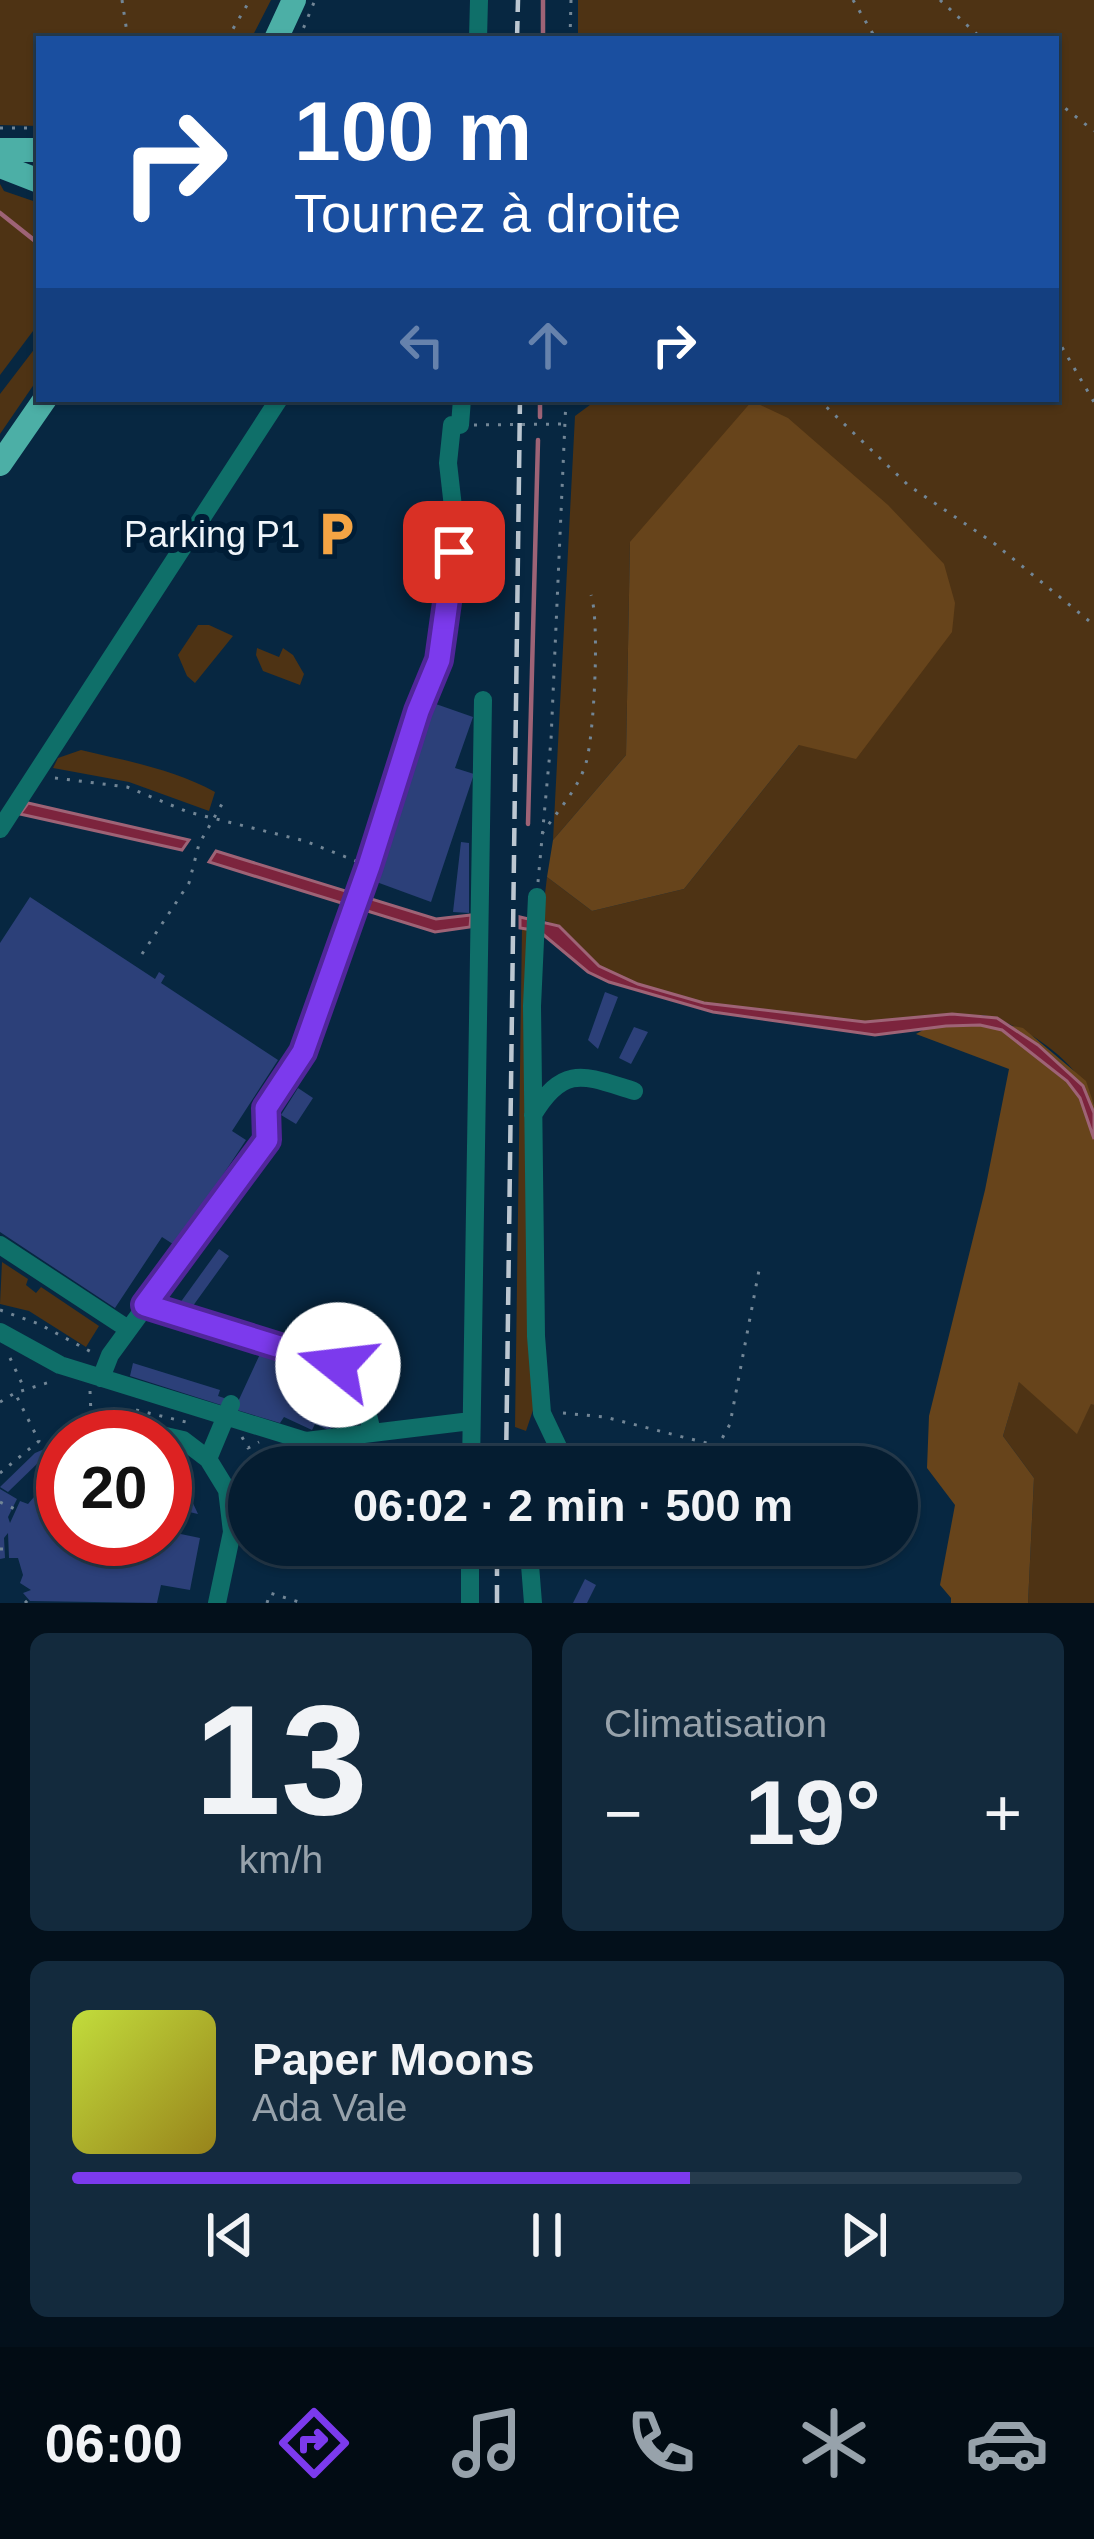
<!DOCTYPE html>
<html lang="fr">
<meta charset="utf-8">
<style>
:root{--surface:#051d31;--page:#132a3d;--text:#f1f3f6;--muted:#97a2ab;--line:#263b4d;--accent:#7c3aed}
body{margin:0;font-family:Arial,sans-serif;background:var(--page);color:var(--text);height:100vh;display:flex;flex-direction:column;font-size:45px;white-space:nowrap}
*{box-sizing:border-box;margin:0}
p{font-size:39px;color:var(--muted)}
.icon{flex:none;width:66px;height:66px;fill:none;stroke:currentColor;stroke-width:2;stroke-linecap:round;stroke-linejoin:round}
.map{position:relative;height:1603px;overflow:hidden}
.panel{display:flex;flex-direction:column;gap:30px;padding:30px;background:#03101b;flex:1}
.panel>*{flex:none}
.banner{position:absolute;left:36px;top:36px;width:1023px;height:366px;border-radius:0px;box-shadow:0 3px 9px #0004,0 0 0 3px var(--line);background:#1a4fa0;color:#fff;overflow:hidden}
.speed{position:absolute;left:36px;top:1410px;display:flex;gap:24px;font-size:60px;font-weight:700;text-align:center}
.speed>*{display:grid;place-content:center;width:156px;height:156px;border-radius:50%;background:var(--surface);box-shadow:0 3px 9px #0004,0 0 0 3px var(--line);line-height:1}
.speed .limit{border:18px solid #d22;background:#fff;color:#111}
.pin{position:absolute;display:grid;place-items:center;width:102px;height:102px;color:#fff;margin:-51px;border-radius:24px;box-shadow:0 6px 18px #0006}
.me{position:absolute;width:132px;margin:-66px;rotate:286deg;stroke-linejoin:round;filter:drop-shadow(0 0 9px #0008)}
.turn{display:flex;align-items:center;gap:42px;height:252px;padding:0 60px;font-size:54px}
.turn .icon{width:156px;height:156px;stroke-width:2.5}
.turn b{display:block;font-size:84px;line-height:102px}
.lanes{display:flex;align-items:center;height:114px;padding:0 60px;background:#0003;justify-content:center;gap:60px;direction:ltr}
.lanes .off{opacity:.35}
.big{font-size:90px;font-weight:800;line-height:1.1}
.panel .widget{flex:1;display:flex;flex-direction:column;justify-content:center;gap:18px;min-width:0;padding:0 42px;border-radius:18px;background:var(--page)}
.panel .dial{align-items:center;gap:0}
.dial b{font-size:156px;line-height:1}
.song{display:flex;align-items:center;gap:36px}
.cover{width:144px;height:144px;border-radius:18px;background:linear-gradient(135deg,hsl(70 70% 55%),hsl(50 70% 35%))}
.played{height:12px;border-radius:6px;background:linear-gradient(90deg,var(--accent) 65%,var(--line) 65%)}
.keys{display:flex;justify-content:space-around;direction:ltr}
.heat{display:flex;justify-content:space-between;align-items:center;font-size:66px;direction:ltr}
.panel .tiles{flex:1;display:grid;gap:30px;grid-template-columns:1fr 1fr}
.widget:last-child{grid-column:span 2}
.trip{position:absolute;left:228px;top:1446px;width:690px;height:120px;border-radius:60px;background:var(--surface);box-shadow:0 3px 9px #0004,0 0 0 3px var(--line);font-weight:800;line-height:120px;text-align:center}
.menu{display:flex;height:192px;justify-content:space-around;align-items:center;background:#020c14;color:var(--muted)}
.menu .icon{width:84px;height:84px}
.menu .active{color:var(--accent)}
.menu b{font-size:54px;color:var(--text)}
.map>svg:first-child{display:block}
</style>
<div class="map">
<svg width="1094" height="1603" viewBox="0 0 1094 1603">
<rect width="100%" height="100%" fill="#072741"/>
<!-- green -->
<path fill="#4e3314" d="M0,0H271L251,39H39V126L0,125Z
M578,0H1094V1105C1079,1062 1028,1026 983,1015L865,1022L704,1003L638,984L599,966L559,927L542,919L547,877L592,911L684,889L799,745L630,542L626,755L553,840L575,416L598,399H1056V39H578Z
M0,184L4,191L39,203V323L0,375Z
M39,343V377L0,434V394Z
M198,625H209L233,636L195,683L187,676L178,655Z
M257,648L279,657L283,648L293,655L304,674L300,685L263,671L256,655Z
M81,750C127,761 173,769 215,792L209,811L129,782L53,768L58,758Z
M522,928H531L535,1404L526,1431L515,1427Z
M2,1262L28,1279L26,1285L36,1293L41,1287L99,1326L86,1347L29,1311L0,1304Z
M1019,1381L1077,1433L1091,1403L1094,1405V1603H1028L1034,1478L1003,1436Z"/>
<!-- forest -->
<path fill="#67441b" d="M752,401L788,418L888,505L944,564L955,603L952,632L856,759L799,745L684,889L592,911L547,877L553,840L626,755L630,542Z
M953,1013L1023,1028L1086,1081L1094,1105V1405L1091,1404L1077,1434L1019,1382L1003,1436L1034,1478L1028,1603H951V1598L940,1585L955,1505L927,1468L929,1416L985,1190L1009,1069L916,1034Z"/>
<!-- water -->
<path fill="#7c243d" stroke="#9e6376" stroke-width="3" d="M28,803L189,840L182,850L20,814Z
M216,851L436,919L471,915L470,927L435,932L209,862Z
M520,917L559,926L599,966L638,984L704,1003L865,1022L952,1014L997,1018L1038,1045L1083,1086L1094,1113V1139L1080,1098L1067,1081L1002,1030L980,1025L946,1026L875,1035L713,1012L609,982L588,972L539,931L520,928Z"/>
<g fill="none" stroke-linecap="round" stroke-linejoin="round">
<!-- stream -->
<path stroke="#9e6376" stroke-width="4.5" d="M543,39V0
M0,213L39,244
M540,417V399
M528,824L538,440"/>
</g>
<!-- building -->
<path fill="#2c4079" d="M433,703L473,717L455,768L474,774L431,902L371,880Z
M461,842L469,843V913L453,912Z
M30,897L155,979L159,972L165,976L161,983L278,1060L232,1131L246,1140L176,1246L162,1237L115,1308L0,1232V943Z
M605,992L618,997L598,1049L588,1040Z
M634,1027L648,1032L631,1064L619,1058Z
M298,1088L313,1098L296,1124L281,1115Z
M219,1249L229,1256L190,1310L180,1303Z
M261,1352L349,1391L330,1431L315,1424L312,1430L284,1417L280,1423L237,1410L236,1406Z
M133,1363L220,1390L218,1396L227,1399L221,1405L130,1376Z
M63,1441V1450L54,1453L58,1463L46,1469L41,1460L8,1492L0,1487L35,1453Z
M165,1462L184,1484L198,1514L176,1509L171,1532L200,1538L190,1590L161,1585L157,1603L30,1601L23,1593L31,1590L20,1583L23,1575L18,1558H9L8,1533L4,1538L5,1558L0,1559V1489L17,1499L8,1517L10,1523L20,1501L28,1504L40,1490L41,1481H50L47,1474L63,1466V1539H165Z
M585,1579L596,1585L587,1603H573Z"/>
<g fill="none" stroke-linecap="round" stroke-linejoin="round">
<!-- path -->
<path stroke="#728696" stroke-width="3" stroke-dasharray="3 9" stroke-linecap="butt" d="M122,0L128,39
M853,0L876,39
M940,0L982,39
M227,39L250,0
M299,39L315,0
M570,39L571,0
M1056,101L1094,131
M0,128H39
M1056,337L1094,402
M818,399L908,485L995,544L1094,625
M474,425L561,424
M55,778L127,787L188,812L305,841L356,861
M542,834C557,811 578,790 586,763C594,736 600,621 591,595
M538,882L551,740L566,399
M142,954L189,883L199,844L226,797
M0,1310L39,1324L95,1354
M10,1358L24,1388
M90,1391L92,1437
M0,1402L15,1393L53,1381
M136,1410L186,1422
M563,1413L605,1417L718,1446L730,1424L760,1265
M242,1437L248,1448L259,1442
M0,1473L39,1441L15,1393
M0,1502L15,1509
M0,1549H8
M25,1603L29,1599
M267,1603L270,1593L302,1603"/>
<!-- minor -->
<path stroke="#0f6f69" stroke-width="18" d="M478,39L479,0
M0,829L279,399
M537,897L532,1006L536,1336L542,1413L560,1451L562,1467
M533,1115C564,1063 585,1076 634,1091
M0,1245L128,1329
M145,1305L338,1365C364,1382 365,1404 372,1432
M0,1332L60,1365L306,1441L471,1421
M101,1378L110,1355L267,1140L266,1108L303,1052L369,866L418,711L439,660L453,579L455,525L448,463L452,425H460L462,399
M144,1431L183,1440L208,1459
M471,1467L483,700
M217,1603L232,1532L227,1490L208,1459L231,1404
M470,1603V1545
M533,1603L530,1565L537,1545"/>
<!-- major -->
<path stroke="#4cafa6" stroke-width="24" d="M276,39L294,0
M0,150H39
M0,166L39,181
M0,464L45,399"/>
<!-- rail -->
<path stroke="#bcc7d1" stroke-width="4.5" stroke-dasharray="18 9" stroke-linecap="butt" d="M517,39L518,0
M506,1467L520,399
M497,1603V1545"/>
</g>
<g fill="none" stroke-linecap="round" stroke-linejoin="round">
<defs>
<path id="route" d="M338,1365L145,1305L267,1140L266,1108L303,1052L369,866L418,711L439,660L454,552"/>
</defs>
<!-- route casing -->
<use href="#route" stroke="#51269a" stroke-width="30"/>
<!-- route -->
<use href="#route" stroke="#7c3aed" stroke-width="21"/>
</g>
<!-- icons -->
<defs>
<symbol id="parking-bare" viewBox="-9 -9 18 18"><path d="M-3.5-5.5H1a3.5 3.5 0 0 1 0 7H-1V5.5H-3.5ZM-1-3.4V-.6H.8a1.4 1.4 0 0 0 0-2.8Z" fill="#f4a444" stroke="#001d36" stroke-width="2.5" paint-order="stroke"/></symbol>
</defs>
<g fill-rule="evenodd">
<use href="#parking-bare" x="303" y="501" width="66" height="66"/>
</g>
<g text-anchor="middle" stroke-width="12" stroke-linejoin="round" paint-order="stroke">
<!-- poi labels -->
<g font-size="36" fill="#eff5fa" stroke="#001d36" text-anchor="end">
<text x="300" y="547">Parking P1</text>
</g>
</g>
</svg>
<div class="speed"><div class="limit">20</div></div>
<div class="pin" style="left:454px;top:552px;background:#d93025"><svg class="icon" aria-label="arrive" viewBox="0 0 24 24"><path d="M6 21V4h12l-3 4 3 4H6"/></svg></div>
<svg class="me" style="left:338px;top:1365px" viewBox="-20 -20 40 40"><circle r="19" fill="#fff"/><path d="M0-13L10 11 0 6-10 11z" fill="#7c3aed"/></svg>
<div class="trip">06:02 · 2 min · 500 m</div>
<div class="banner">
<div class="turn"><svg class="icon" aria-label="right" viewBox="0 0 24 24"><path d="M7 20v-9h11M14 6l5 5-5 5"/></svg><div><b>100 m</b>Tournez à droite</div></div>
<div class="lanes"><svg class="icon off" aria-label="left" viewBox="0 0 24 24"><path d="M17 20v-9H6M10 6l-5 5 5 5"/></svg><svg class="icon off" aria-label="ahead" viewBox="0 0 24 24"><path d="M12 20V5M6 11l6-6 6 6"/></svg><svg class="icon" aria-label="right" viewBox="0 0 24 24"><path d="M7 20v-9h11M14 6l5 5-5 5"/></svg></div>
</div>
</div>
<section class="panel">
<div class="tiles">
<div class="widget dial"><b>13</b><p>km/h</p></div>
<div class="widget"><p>Climatisation</p>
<div class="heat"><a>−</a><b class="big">19°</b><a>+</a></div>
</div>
<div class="widget">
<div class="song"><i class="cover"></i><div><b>Paper Moons</b><p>Ada Vale</p></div></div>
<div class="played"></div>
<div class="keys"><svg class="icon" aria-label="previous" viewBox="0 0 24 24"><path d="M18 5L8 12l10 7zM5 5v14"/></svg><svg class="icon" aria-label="pause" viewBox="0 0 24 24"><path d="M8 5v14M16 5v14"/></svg><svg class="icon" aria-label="next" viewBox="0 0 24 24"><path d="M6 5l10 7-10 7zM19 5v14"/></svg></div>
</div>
</div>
</section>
<nav class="menu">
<b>06:00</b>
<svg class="icon active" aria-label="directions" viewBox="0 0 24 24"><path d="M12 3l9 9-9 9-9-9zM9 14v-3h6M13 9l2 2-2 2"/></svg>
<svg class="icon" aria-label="music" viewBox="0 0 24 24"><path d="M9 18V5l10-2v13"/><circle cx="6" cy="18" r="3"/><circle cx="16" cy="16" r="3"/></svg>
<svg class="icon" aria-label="phone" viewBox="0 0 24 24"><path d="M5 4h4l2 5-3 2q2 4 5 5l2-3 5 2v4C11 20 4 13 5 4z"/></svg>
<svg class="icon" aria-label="climate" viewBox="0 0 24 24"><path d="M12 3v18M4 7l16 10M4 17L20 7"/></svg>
<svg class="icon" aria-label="car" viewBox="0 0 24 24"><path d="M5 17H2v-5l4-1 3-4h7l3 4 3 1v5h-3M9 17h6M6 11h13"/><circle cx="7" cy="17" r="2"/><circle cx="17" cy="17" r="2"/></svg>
</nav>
